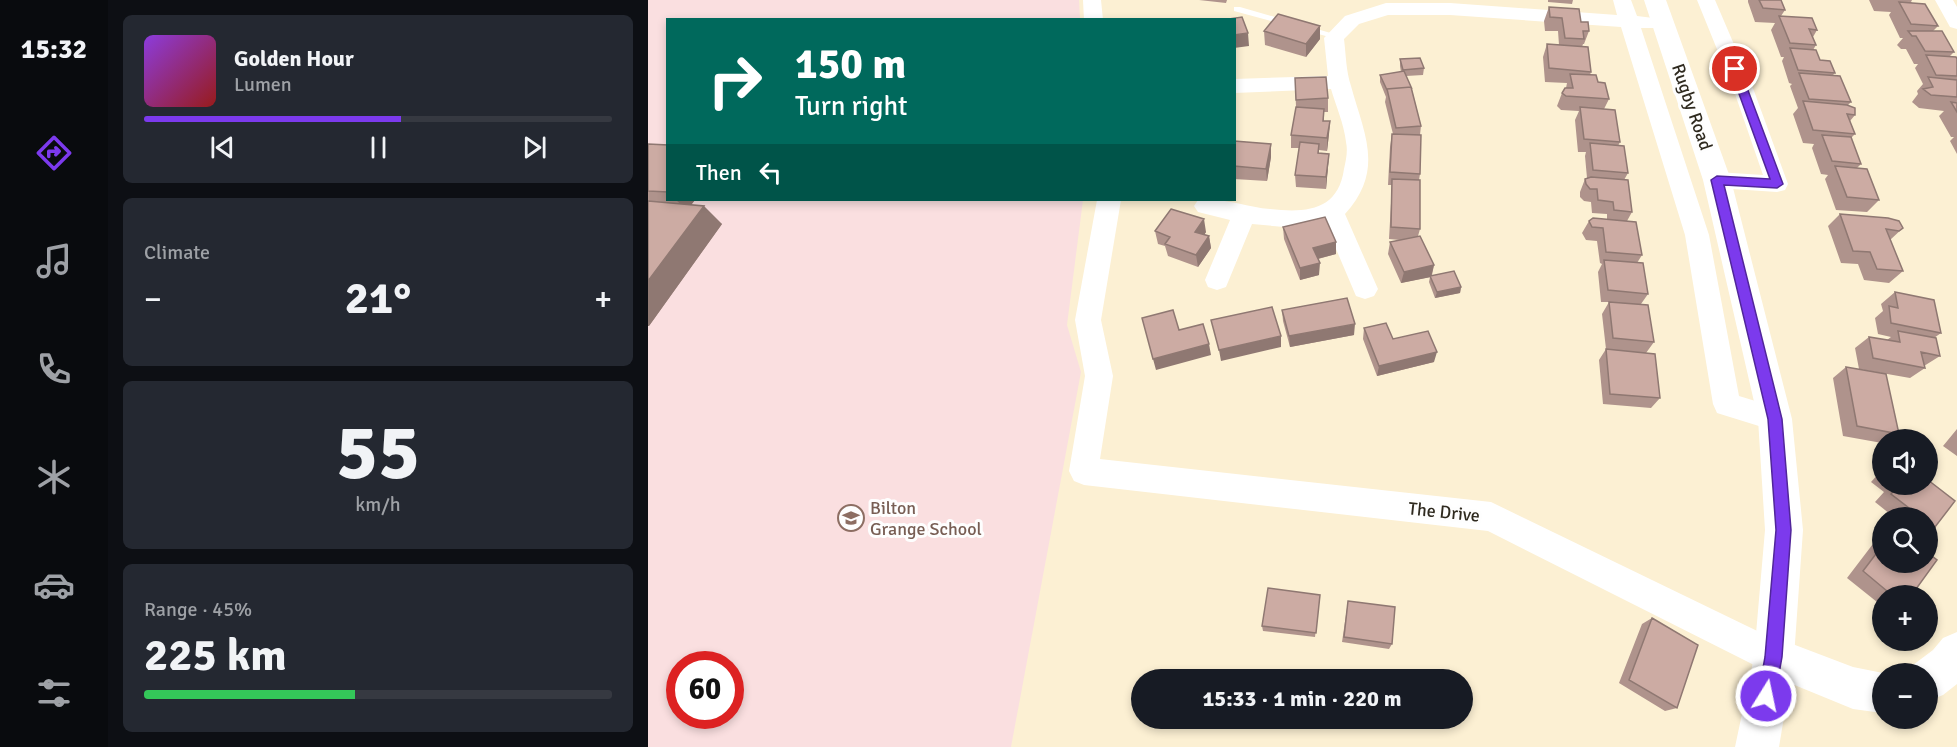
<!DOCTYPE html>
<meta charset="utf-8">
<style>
:root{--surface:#171b24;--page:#242831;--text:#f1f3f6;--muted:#9ea1a6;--line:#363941;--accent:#7c3aed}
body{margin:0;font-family:Signika,sans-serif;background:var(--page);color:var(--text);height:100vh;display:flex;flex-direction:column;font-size:22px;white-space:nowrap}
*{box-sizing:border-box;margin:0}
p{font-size:20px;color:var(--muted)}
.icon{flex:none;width:33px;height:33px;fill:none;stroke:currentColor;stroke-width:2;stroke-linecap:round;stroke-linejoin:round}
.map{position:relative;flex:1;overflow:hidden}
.drawer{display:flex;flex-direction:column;gap:15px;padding:15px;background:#0d0f14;width:540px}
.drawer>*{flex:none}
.guide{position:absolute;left:18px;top:18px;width:570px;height:183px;border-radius:0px;box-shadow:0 3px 9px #0003;background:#00695c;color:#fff;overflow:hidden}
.buttons{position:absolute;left:1224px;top:429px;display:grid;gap:12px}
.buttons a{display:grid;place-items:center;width:66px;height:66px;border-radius:50%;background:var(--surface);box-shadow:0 3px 9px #0003;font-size:30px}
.speed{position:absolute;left:18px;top:651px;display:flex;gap:12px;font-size:30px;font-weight:700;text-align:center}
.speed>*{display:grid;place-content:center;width:78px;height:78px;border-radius:50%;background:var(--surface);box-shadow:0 3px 9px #0003;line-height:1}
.speed .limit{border:9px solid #d22;background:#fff;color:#111}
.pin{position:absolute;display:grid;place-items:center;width:51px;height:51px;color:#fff;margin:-26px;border:3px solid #fff;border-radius:50%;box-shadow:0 2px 6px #0007}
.me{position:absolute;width:66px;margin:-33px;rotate:10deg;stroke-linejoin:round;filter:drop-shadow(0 0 4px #0008)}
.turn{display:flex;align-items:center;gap:21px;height:126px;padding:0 30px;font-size:27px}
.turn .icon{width:78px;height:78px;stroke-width:2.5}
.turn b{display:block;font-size:42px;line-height:51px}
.then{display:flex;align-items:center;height:57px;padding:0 30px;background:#0003;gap:12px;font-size:22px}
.big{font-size:45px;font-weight:700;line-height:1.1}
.drawer .widget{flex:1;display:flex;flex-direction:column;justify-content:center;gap:9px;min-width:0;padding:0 21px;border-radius:9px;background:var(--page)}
.drawer .dial{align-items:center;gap:0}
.dial b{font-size:78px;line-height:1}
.song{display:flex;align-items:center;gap:18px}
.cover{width:72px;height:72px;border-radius:9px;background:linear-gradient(135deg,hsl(270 70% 55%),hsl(0 70% 35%))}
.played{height:6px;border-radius:3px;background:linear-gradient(90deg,var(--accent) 55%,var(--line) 55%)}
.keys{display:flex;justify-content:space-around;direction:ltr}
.heat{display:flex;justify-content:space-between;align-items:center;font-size:33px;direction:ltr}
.charge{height:9px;border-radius:4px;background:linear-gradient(90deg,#34c759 45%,var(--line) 0)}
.trip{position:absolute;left:483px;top:669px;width:342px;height:60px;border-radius:30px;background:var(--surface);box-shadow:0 3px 9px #0003;font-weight:700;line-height:60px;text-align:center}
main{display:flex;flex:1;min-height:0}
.tabs{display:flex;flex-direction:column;width:108px;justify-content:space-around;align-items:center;background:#090b0e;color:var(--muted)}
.tabs .icon{width:42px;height:42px}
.tabs .selected{color:var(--accent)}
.tabs b{font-size:27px;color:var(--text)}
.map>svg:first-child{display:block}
</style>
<main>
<nav class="tabs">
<b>15:32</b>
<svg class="icon selected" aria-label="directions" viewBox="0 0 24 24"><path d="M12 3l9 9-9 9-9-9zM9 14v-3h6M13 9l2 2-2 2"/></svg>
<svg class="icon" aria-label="music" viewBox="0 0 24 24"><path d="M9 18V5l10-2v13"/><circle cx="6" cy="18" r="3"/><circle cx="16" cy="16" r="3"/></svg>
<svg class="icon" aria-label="phone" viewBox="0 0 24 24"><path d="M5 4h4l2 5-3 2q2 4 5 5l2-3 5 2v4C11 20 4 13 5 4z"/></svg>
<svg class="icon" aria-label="climate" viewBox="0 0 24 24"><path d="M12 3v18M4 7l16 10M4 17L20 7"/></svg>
<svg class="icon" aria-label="car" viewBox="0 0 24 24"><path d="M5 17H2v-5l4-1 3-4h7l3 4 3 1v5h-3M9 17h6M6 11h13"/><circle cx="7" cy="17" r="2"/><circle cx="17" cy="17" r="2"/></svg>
<svg class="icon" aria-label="filters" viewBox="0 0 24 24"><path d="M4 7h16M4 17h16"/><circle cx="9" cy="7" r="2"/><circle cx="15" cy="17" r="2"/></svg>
</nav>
<section class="drawer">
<div class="widget">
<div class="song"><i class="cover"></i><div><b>Golden Hour</b><p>Lumen</p></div></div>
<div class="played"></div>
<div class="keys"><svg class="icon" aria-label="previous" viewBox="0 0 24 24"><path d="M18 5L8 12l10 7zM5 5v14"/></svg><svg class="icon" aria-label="pause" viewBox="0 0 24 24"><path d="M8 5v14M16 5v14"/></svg><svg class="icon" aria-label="next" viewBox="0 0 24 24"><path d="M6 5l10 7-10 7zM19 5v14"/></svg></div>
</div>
<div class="widget"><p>Climate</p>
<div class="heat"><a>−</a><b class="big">21°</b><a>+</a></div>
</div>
<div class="widget dial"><b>55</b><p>km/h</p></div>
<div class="widget"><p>Range · 45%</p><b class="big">225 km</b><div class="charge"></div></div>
</section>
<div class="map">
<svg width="1309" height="747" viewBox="0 0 1309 747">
<rect width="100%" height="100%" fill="#fcf0d3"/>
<!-- education -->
<path fill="#fadfe0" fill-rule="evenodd" d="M0,0H431L432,19L20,20V200H435L419,325L433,372L363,747H0ZM32,664H82V716H32Z"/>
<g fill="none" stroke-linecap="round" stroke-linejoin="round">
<!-- service -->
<path fill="#fff" fill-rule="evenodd" d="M586,7H592L693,36L685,38L586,11Z"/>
<!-- minor -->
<path fill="#fff" fill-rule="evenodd" d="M435,0H453L455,20H436Z
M965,0H983L989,16L1022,20L1025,24L1022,28H993L1061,235L1091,396L1137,410L1141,419L1137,428L1127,431L1069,413L1065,404L1037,235L973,27L802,15H740L711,24L696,39C698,55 698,71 703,86C716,134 737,170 697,214L730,289L726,296L717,299L708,296L677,223L647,228L604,224L578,287L569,290L560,287L557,280L582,220L550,212L546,206L550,200C574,197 598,207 622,209C658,213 690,211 696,169C698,160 700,151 698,142C696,124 688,106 683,89L586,93V79L680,76L676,38L697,16L738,3H802L969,15Z
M1049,0H1067L1106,91L1140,184L1137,190L1129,192L1069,188L1061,186L1058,180L1061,174L1069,172L1115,175L1086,91Z
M1287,0H1305L1309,7V29L1302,27Z
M449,200H473L453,320L465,376L452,459L843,502L1138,645L1143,657L1138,669L1126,674L1114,669L840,531L436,485L426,481L421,471L437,376L427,320Z"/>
<!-- tertiary -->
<path fill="#fff" fill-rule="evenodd" d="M1309,632V684L1295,695L1280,701V674H1262L1265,665L1285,650L1295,638Z
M1126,637L1205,667L1240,674H1234V713L1205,709L1112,671L1106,657L1112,643Z"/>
<!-- primary -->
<path fill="#fff" fill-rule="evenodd" d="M996,0H1018L1083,180L1144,419L1155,530L1146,657L1131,747H1087L1106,657L1117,530L1110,419L1055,180Z"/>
</g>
<!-- wall -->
<path fill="#af938c" d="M551,0H579L578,3Z
M900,0H925L924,4L900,2Z
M1100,0H1133L1137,10L1133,16L1169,30L1165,37L1168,45L1165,50L1172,60L1187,73L1185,75L1203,102L1200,105L1207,115L1202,121L1207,134L1203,138L1213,164L1209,168L1231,200L1219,212L1188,210L1177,179L1180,175L1173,174L1164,148L1166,144L1155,143L1145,114L1150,108L1142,86L1144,84L1141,83L1134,61L1136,57H1133L1123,30L1127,23L1107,22L1100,2Z
M1221,0H1264L1263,2L1290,26L1285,31L1306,52L1302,56L1309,59V154L1302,141L1306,137H1303L1291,116L1296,111L1271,108L1264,102L1270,94L1269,91L1275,84L1267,68L1270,64H1266L1258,49H1253L1249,45L1255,38H1252L1241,15L1243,12L1226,11Z
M901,7L933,22L941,31L936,44H935L934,47L943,72L942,75L950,82L961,99L956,109L972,142L970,146L980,173L976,180L984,212L979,221L994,255L989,263L1000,294L993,304L1006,342L998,353L1012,398L1003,408L955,404L951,360L958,349L954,314L961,302H953L950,272L954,264L952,263L949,241L938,240L934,233L941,221L959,219V214L944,213L943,202L936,201L932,197V192L937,179L939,178L937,156L938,152H930L927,120L931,111L913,110L909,106L914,93L918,88L919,83L897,82L895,57L899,44L911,45L910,31H897L896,21Z
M616,31L672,39L658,57L617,45Z
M752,59L776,68L775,75L758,76L764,90L773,126L772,135V174L771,180L772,229L770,236L786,265L784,275L813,287L812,293L787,298L781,282L782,277L753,283L740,254L742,242L752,240L741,239L744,185H740L742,147L744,134H745L737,102L738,97L732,82V75L753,72L752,66Z
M647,78L680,98V112H676V121H682L681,134L679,151L671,150V153L681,154L678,189L648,187L647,175L651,148H643V135L648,107Z
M586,141L623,144V157L619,181L586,179Z
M0,144L20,145V200H47L43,205L74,224L1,326H0Z
M1192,214L1255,228L1242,240L1255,271L1241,283L1216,280L1210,264L1193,263L1180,226Z
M635,227L688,242V254L670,259L671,275L652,280L636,239Z
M507,231L558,232L556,235L561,236L563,248L550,267L520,256L517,246L510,244Z
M1247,292L1293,333L1286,338L1292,356L1276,366L1277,368L1262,378L1211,369L1207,348L1221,337L1239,340L1243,337L1230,334L1227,318L1235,311L1233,304Z
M634,310L706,335L642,347L635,321Z
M716,328L745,339L786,362L729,376L715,339Z
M1198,367L1251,434L1242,440H1234V443L1195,436L1185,378Z
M1309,429V456L1295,446Z
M1234,470V484H1280L1287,527L1280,530V518H1247L1227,502L1236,492L1223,482Z
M1234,535V562L1263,596H1234V606L1199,578L1231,536Z
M672,595L667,637L615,631L614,626Z
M700,601L744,644L741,649L694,642Z
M1004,618L1029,708L1017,711L971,683L994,624Z"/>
<!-- shaded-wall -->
<path fill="#8f7872" d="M672,26V39L658,57V44Z
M600,33L601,46L586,48V35Z
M682,121L681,134L679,151V138Z
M623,144V157L619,181L618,169Z
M681,154L680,167L678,189V177Z
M28,200H47L39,210Z
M56,206L74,224L1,326H0V281Z
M556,219L558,232L550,244L547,232Z
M561,236L563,248L550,267L548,255Z
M688,242V254L665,260V248Z
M672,263L671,275L652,280V268Z
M786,265L783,277L753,283L756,272Z
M813,287L812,293L787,298L789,292Z
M707,324L706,335L642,347L641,336Z
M633,336V347L573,361L571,350Z
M561,344L563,355L508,370L505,359Z
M789,352L786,362L729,376L731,366Z"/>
<!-- building -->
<path fill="#ccaba3" stroke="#8f7872" stroke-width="1.5" d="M1111,0H1133L1137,10L1115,8Z
M1251,2L1277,4L1290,26L1263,24Z
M901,7L931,9L933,22H940L941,31H935L936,39L917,38L914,18L902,17Z
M630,14L672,26L658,44L616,31Z
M1131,16L1164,18L1169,30L1161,29L1168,45L1142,43Z
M594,17L600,33L586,35V20H574Z
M1260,31H1294L1306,52L1277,51L1268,36H1264Z
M899,44L940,47L943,72L901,68Z
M1142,48L1168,50L1172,60L1182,61L1187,73L1150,70Z
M1278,55L1308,57L1309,59V76L1288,75Z
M772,58L776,68L755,70L752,59Z
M756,71L764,89L763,87L739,89V90L732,75Z
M1151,73L1192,76L1203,102L1161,99Z
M922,74L948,75L950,82L957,83L961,99L918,96L914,93L917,88H925Z
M678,77L680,98L648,100L647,78Z
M1280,77L1309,80V97L1283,95L1275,89L1285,87Z
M763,87L773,126L748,128L739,89Z
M1155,101L1199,105L1207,108V115L1199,114L1207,134L1165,130Z
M1303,102L1309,103V112Z
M648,107L676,109L675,121H682L679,138L643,135Z
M932,107L967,110L972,142L936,139Z
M744,134L773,135L772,174L742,172Z
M1174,135L1203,137L1213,164L1184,161Z
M586,141L623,144L618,169L586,166Z
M652,142L671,144L670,153L681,154L678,177L647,175Z
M942,143L976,146L980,173L945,170Z
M0,144L20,145V192L0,191Z
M1187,166L1219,169L1231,200L1199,197Z
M943,177L980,180L984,212L966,210L965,202L950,200L949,189H942L938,184L937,179Z
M744,179L772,180V229L743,227Z
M0,201L56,206L0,281Z
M523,209L556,219L547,232L561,236L548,255L517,244L522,237L507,231Z
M1192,214L1240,218L1251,221L1255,228L1251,231L1238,229L1255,271L1229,269L1222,252L1205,251Z
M677,217L688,242L665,248L672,263L652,268L635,227Z
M945,218L988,222L994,255L958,252L955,228L944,227L941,221Z
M772,236L786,265L756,272L742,242Z
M956,260L995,263L1000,294L960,290Z
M806,271L813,287L789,292L782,276Z
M1247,292L1286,300L1293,333L1243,323L1241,306L1250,308Z
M699,298L707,324L641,336L634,310Z
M961,302L1000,305L1006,342L965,338Z
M624,307L633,336L571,350L563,320Z
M525,310L531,330L555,324L561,344L505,359L494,318Z
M738,323L745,339L780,331L789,352L731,366L716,328Z
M1250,331L1288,338L1292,356L1273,352L1277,368L1225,358L1221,337L1252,342Z
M958,349L1007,354L1012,398L962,394Z
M1198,367L1238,374L1251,434L1209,426Z
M1280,480L1307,501L1287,527L1280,522V518H1274L1243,494L1251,484H1280Z
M1234,546V562H1280V553L1289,560L1263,596H1245L1215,571Z
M620,588L672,595L668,633L614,626Z
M700,601L747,607L744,644L696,637Z
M1004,618L1050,645L1029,708L981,680Z"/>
<!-- route -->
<path fill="#7c3aed" stroke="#51269a" stroke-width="1.5" d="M1087,66L1092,69L1135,184L1129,188L1076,185L1134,419L1143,530L1134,657L1127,696L1125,702L1118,705L1112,702L1110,696L1117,657L1128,530L1120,419L1063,180L1069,176L1122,179L1082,69Z"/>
<!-- icons -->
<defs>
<symbol id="school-ring" viewBox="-11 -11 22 22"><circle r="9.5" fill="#fefefe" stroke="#8d6e63" stroke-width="1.5"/><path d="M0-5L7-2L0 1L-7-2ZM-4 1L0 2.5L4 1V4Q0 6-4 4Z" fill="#8d6e63"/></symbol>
</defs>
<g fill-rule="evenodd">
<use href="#school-ring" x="188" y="503" width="30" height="30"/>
</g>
<g text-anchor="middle" stroke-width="6" stroke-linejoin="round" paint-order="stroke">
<!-- street labels -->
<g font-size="18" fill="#2f2a1f" stroke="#fefefe">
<text transform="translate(1044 107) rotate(71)" y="6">Rugby Road</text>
<text transform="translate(796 512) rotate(6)" y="6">The Drive</text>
</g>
<!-- education labels -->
<g font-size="18" fill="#785e54" stroke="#fefefe" text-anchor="start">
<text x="222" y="514">Bilton<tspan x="222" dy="21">Grange School</tspan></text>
</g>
</g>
</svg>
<div class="buttons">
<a><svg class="icon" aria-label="sound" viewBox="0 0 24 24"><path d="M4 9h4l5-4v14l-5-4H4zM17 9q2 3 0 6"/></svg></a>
<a><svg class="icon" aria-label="search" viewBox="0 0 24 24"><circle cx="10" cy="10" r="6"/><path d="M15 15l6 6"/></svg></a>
<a>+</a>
<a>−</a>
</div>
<div class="speed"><div class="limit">60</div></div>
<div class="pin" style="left:1087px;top:69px;background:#d93025"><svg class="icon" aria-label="arrive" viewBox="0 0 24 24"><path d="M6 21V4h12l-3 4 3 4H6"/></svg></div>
<svg class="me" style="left:1118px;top:696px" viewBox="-20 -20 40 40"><circle r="17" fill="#7c3aed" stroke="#fff" stroke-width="3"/><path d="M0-11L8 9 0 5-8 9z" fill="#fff"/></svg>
<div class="trip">15:33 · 1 min · 220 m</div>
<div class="guide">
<div class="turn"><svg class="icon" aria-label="right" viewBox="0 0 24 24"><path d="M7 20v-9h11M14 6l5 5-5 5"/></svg><div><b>150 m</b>Turn right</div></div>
<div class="then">Then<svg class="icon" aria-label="left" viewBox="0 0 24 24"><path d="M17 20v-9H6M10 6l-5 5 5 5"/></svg></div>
</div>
</div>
</main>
